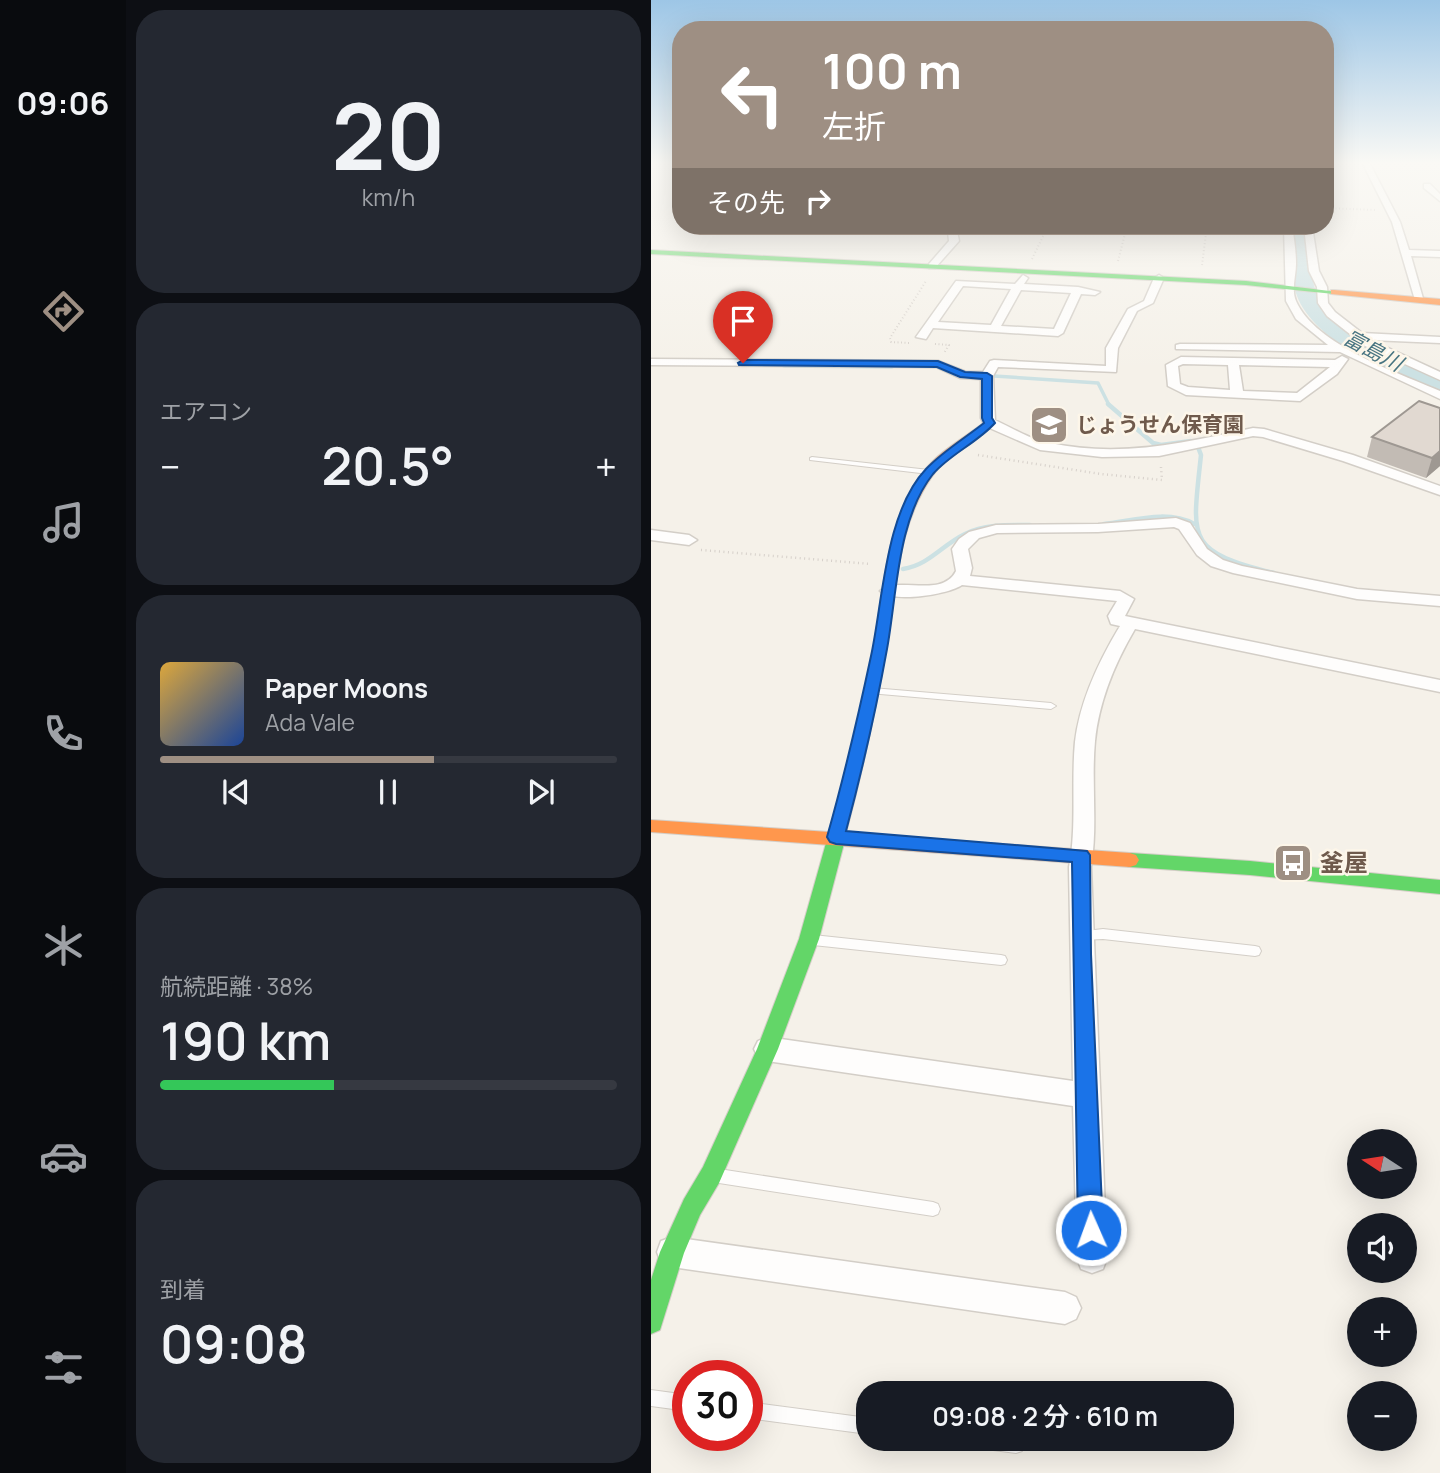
<!DOCTYPE html>
<html lang="ja">
<meta charset="utf-8">
<style>
:root{--surface:#171b24;--page:#242831;--text:#f1f3f6;--muted:#9ea1a6;--line:#363941;--accent:#9e8f83}
body{margin:0;font-family:Manrope,"Noto Sans JP",sans-serif;background:var(--page);color:var(--text);height:100vh;display:flex;flex-direction:column;font-size:26px;white-space:nowrap}
*{box-sizing:border-box;margin:0}
p{font-size:23px;color:var(--muted)}
.icon{flex:none;width:38px;height:38px;fill:none;stroke:currentColor;stroke-width:2;stroke-linecap:round;stroke-linejoin:round}
.map{position:relative;flex:1;overflow:hidden}
.details{display:flex;flex-direction:column;gap:10px;padding:10px;background:#0d0f14;width:525px}
.details>*{flex:none}
.guide{position:absolute;left:21px;top:21px;width:662px;height:214px;border-radius:28px;box-shadow:0 7px 28px #0002;background:#9e8f83;color:#fff;overflow:hidden}
.needle{width:46px;rotate:282deg}
.tools{position:absolute;left:696px;top:1129px;display:grid;gap:14px}
.tools a{display:grid;place-items:center;width:70px;height:70px;border-radius:50%;background:var(--surface);box-shadow:0 7px 28px #0002;font-size:35px}
.speed{position:absolute;left:21px;top:1360px;display:flex;gap:14px;font-size:35px;font-weight:700;text-align:center}
.speed>*{display:grid;place-content:center;width:91px;height:91px;border-radius:50%;background:var(--surface);box-shadow:0 7px 28px #0002;line-height:1}
.speed .limit{border:10px solid #d22;background:#fff;color:#111}
.pin{position:absolute;display:grid;place-items:center;width:60px;height:60px;color:#fff;margin:-72px -30px;border-radius:50% 50% 50% 0;rotate:-45deg;box-shadow:0 0 7px #0007}
.pin .icon{rotate:45deg}
.me{position:absolute;width:77px;margin:-38px;rotate:358deg;stroke-linejoin:round;filter:drop-shadow(0 0 5px #0008)}
.turn{display:flex;align-items:center;gap:24px;height:147px;padding:0 35px;font-size:32px}
.turn .icon{width:91px;height:91px;stroke-width:2.5}
.turn b{display:block;font-size:49px;line-height:60px}
.then{display:flex;align-items:center;height:66px;padding:0 35px;background:#0003;gap:14px;font-size:26px}
.big{font-size:52px;font-weight:600;line-height:1.1}
.details .card{flex:1;display:flex;flex-direction:column;justify-content:center;gap:10px;min-width:0;padding:0 24px;border-radius:28px;background:var(--page)}
.details .dial{align-items:center;gap:0}
.dial b{font-size:91px;line-height:1}
.song{display:flex;align-items:center;gap:21px}
.cover{width:84px;height:84px;border-radius:10px;background:linear-gradient(135deg,hsl(40 70% 55%),hsl(220 70% 35%))}
.played{height:7px;border-radius:4px;background:linear-gradient(90deg,var(--accent) 60%,var(--line) 60%)}
.keys{display:flex;justify-content:space-around;direction:ltr}
.heat{display:flex;justify-content:space-between;align-items:center;font-size:38px;direction:ltr}
.charge{height:10px;border-radius:5px;background:linear-gradient(90deg,#34c759 38%,var(--line) 0)}
.trip{position:absolute;left:205px;top:1381px;width:378px;height:70px;border-radius:28px;background:var(--surface);box-shadow:0 7px 28px #0002;font-weight:600;line-height:70px;text-align:center}
main{display:flex;flex:1;min-height:0}
.tabs{display:flex;flex-direction:column;width:126px;justify-content:space-around;align-items:center;background:#090b0e;color:var(--muted)}
.tabs .icon{width:49px;height:49px}
.tabs .on{color:var(--accent)}
.tabs b{font-size:32px;color:var(--text)}
.map>svg:first-child{display:block}
</style>
<main>
<nav class="tabs">
<b>09:06</b>
<svg class="icon on" aria-label="directions" viewBox="0 0 24 24"><path d="M12 3l9 9-9 9-9-9zM9 14v-3h6M13 9l2 2-2 2"/></svg>
<svg class="icon" aria-label="music" viewBox="0 0 24 24"><path d="M9 18V5l10-2v13"/><circle cx="6" cy="18" r="3"/><circle cx="16" cy="16" r="3"/></svg>
<svg class="icon" aria-label="phone" viewBox="0 0 24 24"><path d="M5 4h4l2 5-3 2q2 4 5 5l2-3 5 2v4C11 20 4 13 5 4z"/></svg>
<svg class="icon" aria-label="climate" viewBox="0 0 24 24"><path d="M12 3v18M4 7l16 10M4 17L20 7"/></svg>
<svg class="icon" aria-label="car" viewBox="0 0 24 24"><path d="M5 17H2v-5l4-1 3-4h7l3 4 3 1v5h-3M9 17h6M6 11h13"/><circle cx="7" cy="17" r="2"/><circle cx="17" cy="17" r="2"/></svg>
<svg class="icon" aria-label="filters" viewBox="0 0 24 24"><path d="M4 7h16M4 17h16"/><circle cx="9" cy="7" r="2"/><circle cx="15" cy="17" r="2"/></svg>
</nav>
<section class="details">
<div class="card dial"><b>20</b><p>km/h</p></div>
<div class="card"><p>エアコン</p>
<div class="heat"><a>−</a><b class="big">20.5°</b><a>+</a></div>
</div>
<div class="card">
<div class="song"><i class="cover"></i><div><b>Paper Moons</b><p>Ada Vale</p></div></div>
<div class="played"></div>
<div class="keys"><svg class="icon" aria-label="previous" viewBox="0 0 24 24"><path d="M18 5L8 12l10 7zM5 5v14"/></svg><svg class="icon" aria-label="pause" viewBox="0 0 24 24"><path d="M8 5v14M16 5v14"/></svg><svg class="icon" aria-label="next" viewBox="0 0 24 24"><path d="M6 5l10 7-10 7zM19 5v14"/></svg></div>
</div>
<div class="card"><p>航続距離 · 38%</p><b class="big">190 km</b><div class="charge"></div></div>
<div class="card"><p>到着</p><b class="big">09:08</b></div>
</section>
<div class="map">
<svg width="789" height="1473" viewBox="0 0 789 1473">
<rect width="100%" height="100%" fill="#f5f1e9"/>
<g fill="none" stroke-linecap="round" stroke-linejoin="round">
<!-- stream-far1 -->
<path stroke="#cce1e3" stroke-width="3.5" d="M133,366L241,367
M343,376L447,383L458,405"/>
<!-- stream -->
<path stroke="#cce1e3" stroke-width="4.5" d="M457,404L502,443L510,445L540,441L547,447L550,455C541,540 534,551 623,573
M453,524C481,521 517,509 543,524
M252,569C278,565 291,545 314,534C334,524 357,525 379,525"/>
<!-- river -->
<path fill="#cce1e3" fill-rule="evenodd" d="M639,226H657C660,248 658,274 666,295C682,337 751,360 789,376V392C745,381 662,340 646,296C638,274 641,248 639,226Z"/>
<defs>
<path id="lane" d="M161,457L278,470L281,472L278,474L159,460V458Z
M221,688L400,703L405,706L400,709L218,693L216,691Z
M452,929L604,946L608,947L610,951L608,955L604,956L452,939L431,940L427,938L425,935L427,932Z
M162,935L350,955L354,956L356,960L354,964L350,965L162,945L158,943L156,940L158,937Z
M68,1169L282,1202L287,1204L289,1209L287,1214L282,1216L68,1183L63,1181L61,1176L63,1171Z
M0,1390L37,1395V1411L0,1406Z
M96,1402L217,1418V1434L96,1418Z
M304,1438H370L373,1445L371,1451L365,1453L312,1446L306,1444Z"/>
<path id="street" d="M712,164H719L749,222L758,250L789,251V257L760,256L773,302L764,300L741,222Z
M773,184H779L789,194V201L773,188Z
M301,226H310L306,231L308,241L284,268H278V264L298,241L297,231Z
M633,226H641C643,238 645,251 645,264C645,276 640,289 645,301C664,345 748,373 789,391V399L689,352L525,349V345L529,344L677,345L645,319L635,301Z
M653,226H661L668,271L676,287L677,303L684,312L711,333L789,337V343L720,340L789,372V380L714,346L676,316L667,303L666,287L658,271Z
M372,275L377,278L373,284L427,287L449,292L444,295L430,294L412,333L407,336L282,328L275,339L265,337L305,281L364,284ZM312,286L360,289L340,325L287,322ZM370,290L420,293L403,329L350,326Z
M508,275L513,278L502,303L486,311L467,348L465,372L347,367L342,376L344,420C361,428 380,440 399,443C469,458 533,443 602,428L613,429L702,455L789,486V495L692,461L612,437L602,436L508,456L451,457L389,450L334,426L330,418V379L309,378L285,367L0,365V359L287,361L315,372H332L339,361L343,360L455,366V348L477,309L493,301L503,278Z
M691,356L697,359L686,374L649,401L535,395L517,386L515,365L530,357L684,360ZM532,364L577,365L579,390L537,387L529,384L527,366ZM588,365L679,367L646,393L592,391Z
M525,518L539,523L556,549L572,560L591,566L706,589L789,596V606L706,599L582,573L560,566L546,555L528,529L523,527L447,532L346,533L328,538L317,549L321,568L319,576L469,591L483,599L474,616L789,680V692L484,629C464,663 448,701 444,741C440,783 447,825 440,867L456,1258L452,1269L441,1273L430,1269L426,1258L422,1106L116,1061L107,1057L103,1049L107,1041L116,1037L422,1081L418,867C426,826 420,784 424,742C429,700 448,661 469,626L460,624L457,616L466,601L311,585C296,595 242,603 229,591C246,575 291,599 305,571L301,549L308,539L318,532L345,525L447,524Z
M0,530L38,535L46,540L38,545L0,540Z
M21,1237L414,1292L425,1297L430,1308L425,1319L414,1324L21,1267L10,1263L6,1252L10,1241Z"/>
<path id="fast" d="M0,250L595,281L687,292L683,294L595,285L0,254Z
M186,829L192,831L195,836L168,939L127,1049L68,1183L49,1215L33,1253L9,1330L0,1334V1280L9,1252L33,1199L52,1167L106,1049L148,939L177,836L180,831Z
M479,853L599,861L789,880V894L599,875L479,867L473,865L470,860L473,855Z"/>
<path id="slow" d="M683,290L789,299V305L680,294V290Z
M335,421L344,423C325,444 296,454 280,478C245,529 246,593 235,651C224,713 211,773 195,833L479,853L485,855L488,860L485,865L479,867L0,832V820L178,832C195,772 210,711 222,650C233,589 234,523 273,471C289,450 315,437 335,421Z"/>
</defs>
<!-- lane casing -->
<use href="#lane" stroke="#d3cec7" stroke-width="2"/>
<!-- street casing -->
<use href="#street" stroke="#d3cec7" stroke-width="3"/>
<!-- fast casing -->
<use href="#fast" stroke="#d4cec7" stroke-width="2"/>
<!-- slow casing -->
<use href="#slow" stroke="#d4cec7" stroke-width="2"/>
<!-- path-far1 -->
<path stroke="#d6d0ca" stroke-width="2" stroke-dasharray="1 2.5" stroke-linecap="butt" d="M674,208L725,210
M381,259L397,226
M467,261L476,226
M551,265L556,226
M258,343L240,342L239,338L275,281
M284,344L298,345L293,353"/>
<!-- path -->
<path stroke="#d6d0ca" stroke-width="2.5" stroke-dasharray="1 3.5" stroke-linecap="butt" d="M327,455L450,474L511,480L510,467
M50,550L220,564"/>
<!-- lane -->
<use href="#lane" fill="#fefdfc" fill-rule="evenodd"/>
<!-- street -->
<use href="#street" fill="#fefdfc" fill-rule="evenodd"/>
<!-- fast -->
<use href="#fast" fill="#63d668" fill-rule="evenodd"/>
<!-- slow -->
<use href="#slow" fill="#ff974d" fill-rule="evenodd"/>
</g>
<!-- wall -->
<path fill="#c2bbb4" d="M768,401L789,466L775,478L716,457L721,437Z"/>
<!-- shaded-wall -->
<path fill="#9e9892" d="M789,451V466L775,478L781,458Z"/>
<!-- building -->
<path fill="#e1d9d1" stroke="#9e9892" stroke-width="2" d="M768,401L789,408V451L781,458L721,437Z"/>
<!-- sky -->
<linearGradient id="sky" x2="0" y2="1"><stop stop-color="#9dc6e6"/><stop offset="0.44" stop-color="#faf9f5"/><stop offset="1" stop-color="#faf9f5" stop-opacity="0"/></linearGradient>
<rect width="789" height="370" fill="url(#sky)"/>
<!-- route -->
<path fill="#1a73e8" stroke="#114b97" stroke-width="2" d="M92,360L287,361L314,372L336,373L341,376V418L344,423C326,443 299,454 282,474C246,519 246,595 236,649C225,710 211,771 195,831L436,851L439,855L440,954L452,1230L448,1239L440,1242L431,1239L427,1230L421,862L185,844L179,842L176,837C193,777 207,717 220,656C232,601 234,512 275,469C291,452 314,438 333,423L331,418V379L309,377L286,367L88,365L87,363Z"/>
<!-- icons -->
<defs>
<symbol id="school-square" viewBox="-11 -11 22 22"><rect x="-9" y="-9" width="18" height="18" rx="4" fill="#9e8f83" stroke="#fdf6e9"/><path d="M0-5L7-2L0 1L-7-2ZM-4 1L0 2.5L4 1V4Q0 6-4 4Z" fill="#fff"/></symbol>
<symbol id="bus-square" viewBox="-11 -11 22 22"><rect x="-9" y="-9" width="18" height="18" rx="4" fill="#9e8f83" stroke="#fdf6e9"/><path d="M-5-6H5V4H4V6H2V4H-2V6H-4V4H-5ZM-3.5-4V0h7V-4ZM-3.5 1.2v1.5H-2V1.2ZM2 1.2v1.5H3.5V1.2Z" fill="#fff"/></symbol>
</defs>
<g fill-rule="evenodd">
<use href="#school-square" x="376" y="403" width="44" height="44"/>
<use href="#bus-square" x="620" y="841" width="44" height="44"/>
</g>
<g text-anchor="middle" stroke-width="5" stroke-linejoin="round" paint-order="stroke">
<!-- far-water labels -->
<g font-size="21" font-style="italic" fill="#487481" stroke="#fdf6e9">
<text transform="translate(722 351) rotate(28)" y="7">富島川</text>
</g>
<!-- far-poi labels -->
<g font-size="21" font-weight="bold" fill="#6f5a4c" stroke="#fdf6e9" text-anchor="start">
<text x="425" y="432">じょうせん保育園</text>
</g>
<!-- poi labels -->
<g font-size="24" font-weight="bold" fill="#6f5a4c" stroke="#fdf6e9" text-anchor="start">
<text x="669" y="871">釜屋</text>
</g>
</g>
</svg>
<div class="tools">
<a><svg class="needle" viewBox="-14 -14 28 28"><path d="M0-13l5 13h-10z" fill="#e53935"/><path d="M0 13l5-13h-10z" fill="#9ea1a6"/></svg></a>
<a><svg class="icon" aria-label="sound" viewBox="0 0 24 24"><path d="M4 9h4l5-4v14l-5-4H4zM17 9q2 3 0 6"/></svg></a>
<a>+</a>
<a>−</a>
</div>
<div class="speed"><div class="limit">30</div></div>
<div class="pin" style="left:92px;top:363px;background:#d93025"><svg class="icon" aria-label="arrive" viewBox="0 0 24 24"><path d="M6 21V4h12l-3 4 3 4H6"/></svg></div>
<svg class="me" style="left:440px;top:1230px" viewBox="-20 -20 40 40"><circle r="17" fill="#1a73e8" stroke="#fff" stroke-width="3"/><path d="M0-11L8 9 0 5-8 9z" fill="#fff"/></svg>
<div class="trip">09:08 · 2 分 · 610 m</div>
<div class="guide">
<div class="turn"><svg class="icon" aria-label="left" viewBox="0 0 24 24"><path d="M17 20v-9H6M10 6l-5 5 5 5"/></svg><div><b>100 m</b>左折</div></div>
<div class="then">その先<svg class="icon" aria-label="right" viewBox="0 0 24 24"><path d="M7 20v-9h11M14 6l5 5-5 5"/></svg></div>
</div>
</div>
</main>
